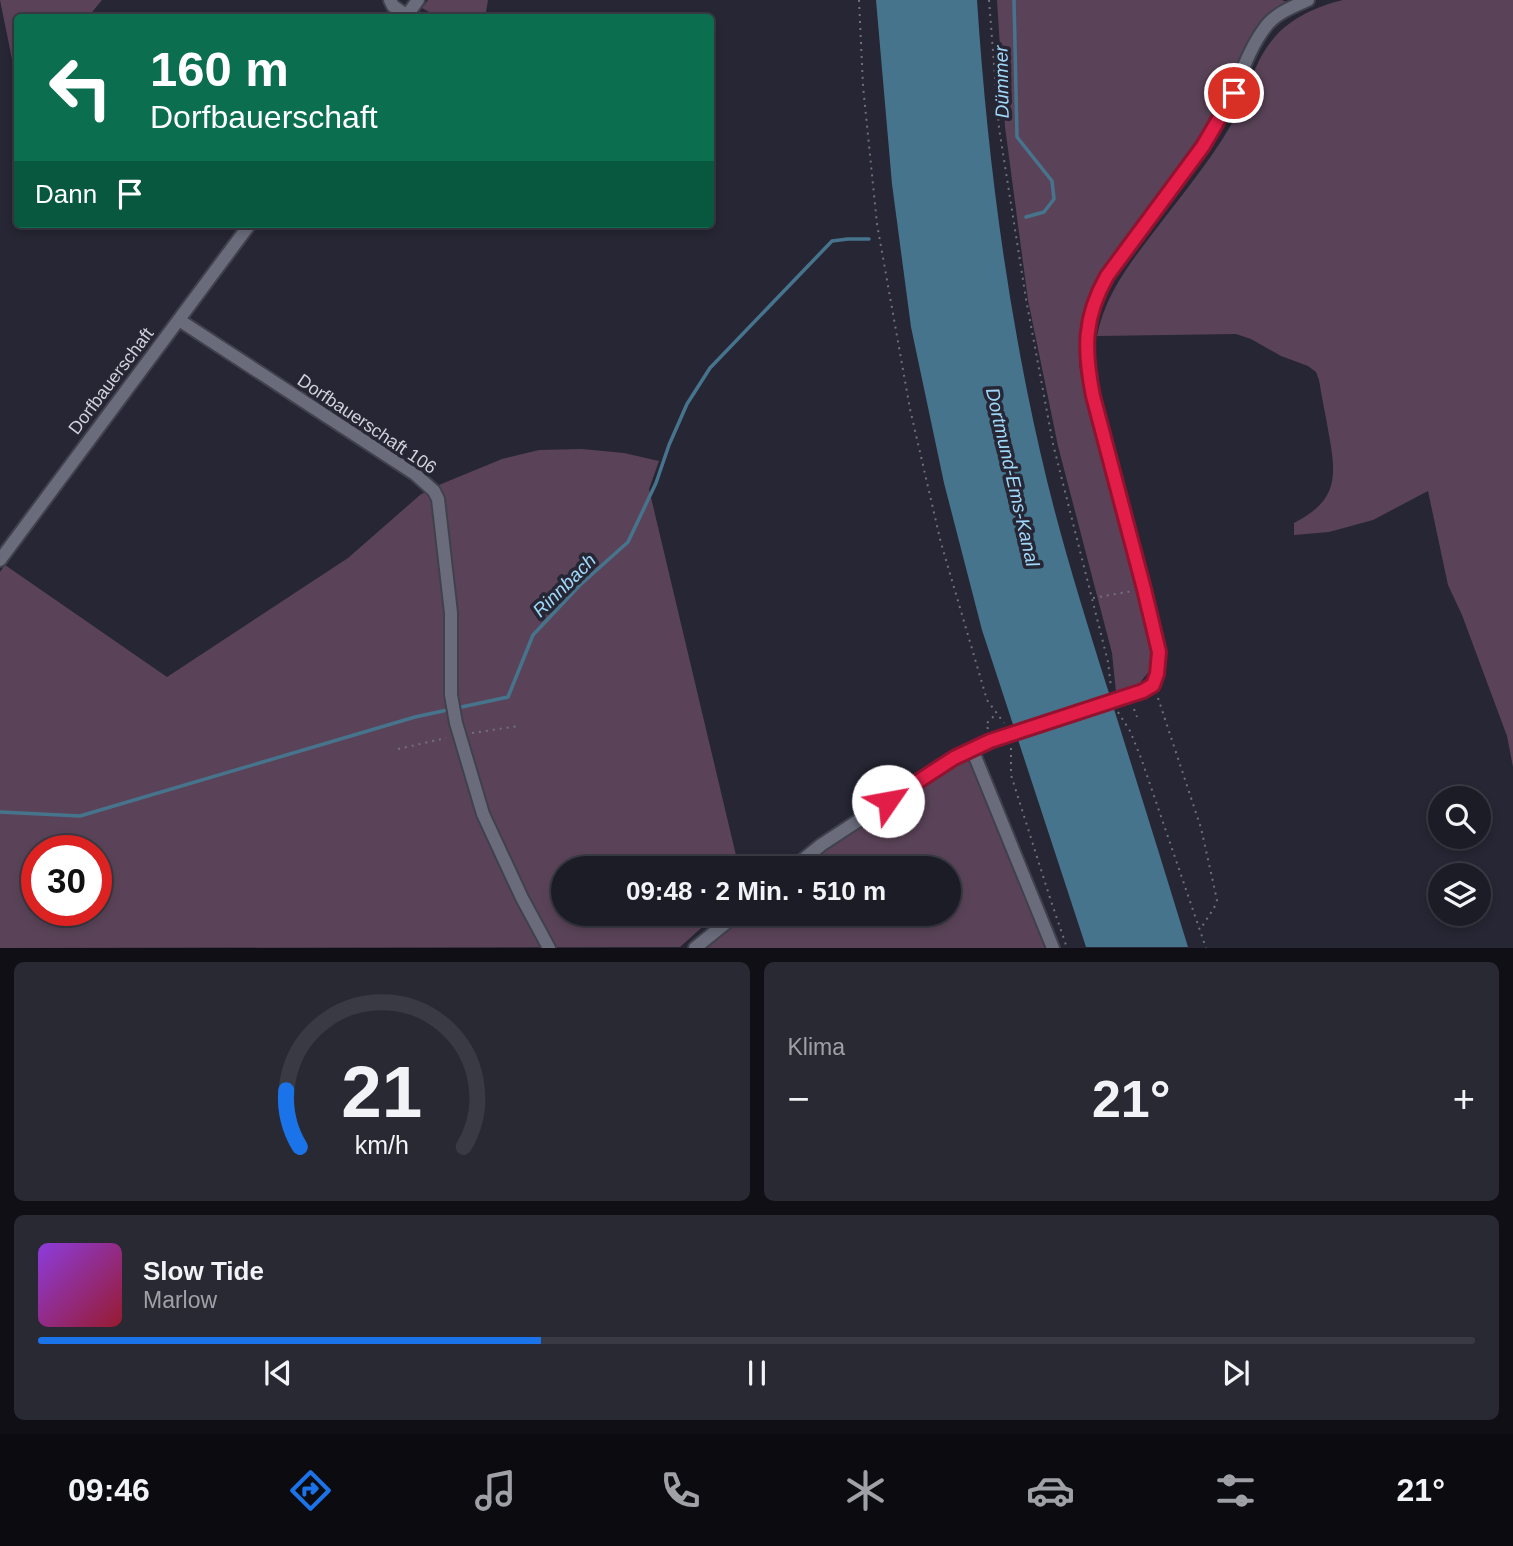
<!DOCTYPE html>
<html lang="de">
<meta charset="utf-8">
<style>
:root{--surface:#1c1c27;--page:#292933;--text:#f1f3f6;--muted:#a0a1a7;--line:#3a3a44;--accent:#1a73e8}
body{margin:0;font-family:Helvetica,sans-serif;background:var(--page);color:var(--text);height:100vh;display:flex;flex-direction:column;font-size:26px;white-space:nowrap}
*{box-sizing:border-box;margin:0}
p{font-size:23px;color:var(--muted)}
.icon{flex:none;width:38px;height:38px;fill:none;stroke:currentColor;stroke-width:2;stroke-linecap:round;stroke-linejoin:round}
.map{position:relative;height:948px;overflow:hidden}
.side{display:flex;flex-direction:column;gap:14px;padding:14px;background:#0f0f15;flex:1}
.side>*{flex:none}
.hud{position:absolute;left:14px;top:14px;width:700px;height:214px;border-radius:7px;box-shadow:0 4px 10px #0003,0 0 0 2px var(--line);background:#0b6e4f;color:#fff;overflow:hidden}
.buttons{position:absolute;left:1428px;top:786px;display:grid;gap:14px}
.buttons a{display:grid;place-items:center;width:63px;height:63px;border-radius:50%;background:var(--surface);box-shadow:0 4px 10px #0003,0 0 0 2px var(--line);font-size:35px}
.speed{position:absolute;left:21px;top:835px;display:flex;gap:14px;font-size:35px;font-weight:700;text-align:center}
.speed>*{display:grid;place-content:center;width:91px;height:91px;border-radius:50%;background:var(--surface);box-shadow:0 4px 10px #0003,0 0 0 2px var(--line);line-height:1}
.speed .limit{border:10px solid #d22;background:#fff;color:#111}
.pin{position:absolute;display:grid;place-items:center;width:60px;height:60px;color:#fff;margin:-30px;border:4px solid #fff;border-radius:50%;box-shadow:0 2px 7px #0007}
.me{position:absolute;width:77px;margin:-38px;rotate:57deg;stroke-linejoin:round;filter:drop-shadow(0 0 5px #0008)}
.turn{display:flex;align-items:center;gap:24px;height:147px;padding:0 21px;font-size:32px}
.turn .icon{width:91px;height:91px;stroke-width:2.5}
.turn b{display:block;font-size:49px;line-height:60px}
.then{display:flex;align-items:center;height:66px;padding:0 21px;background:#0003;gap:14px;font-size:26px}
.big{font-size:52px;font-weight:800;line-height:1.1}
.side .widget{flex:1;display:flex;flex-direction:column;justify-content:center;gap:10px;min-width:0;padding:0 24px;border-radius:10px;background:var(--page)}
.side .dial{align-items:center;gap:0}
.dial svg{height:182px;overflow:visible;fill:none;stroke:var(--line);stroke-width:7;stroke-linecap:round;text-anchor:middle}
.dial text{fill:var(--text);stroke:none}
.song{display:flex;align-items:center;gap:21px}
.cover{width:84px;height:84px;border-radius:10px;background:linear-gradient(135deg,hsl(270 70% 55%),hsl(350 70% 35%))}
.played{height:7px;border-radius:4px;background:linear-gradient(90deg,var(--accent) 35%,var(--line) 35%)}
.keys{display:flex;justify-content:space-around;direction:ltr}
.heat{display:flex;justify-content:space-between;align-items:center;font-size:38px;direction:ltr}
.side .tiles{flex:1;display:grid;gap:14px;grid-template-columns:1fr 1fr}
.widget:last-child{grid-column:span 2}
.trip{position:absolute;left:551px;top:856px;width:410px;height:70px;border-radius:35px;background:var(--surface);box-shadow:0 4px 10px #0003,0 0 0 2px var(--line);font-weight:800;line-height:70px;text-align:center}
.menu{display:flex;height:112px;justify-content:space-around;align-items:center;background:#0b0b10;color:var(--muted)}
.menu .icon{width:49px;height:49px}
.menu .current{color:var(--accent)}
.menu b{font-size:32px;color:var(--text)}
.map>svg:first-child{display:block}
</style>
<div class="map">
<svg width="1513" height="948" viewBox="0 0 1513 948">
<rect width="100%" height="100%" fill="#262634"/>
<!-- green -->
<path fill="#5a4358" fill-rule="evenodd" d="M0,0H102L88,17L18,18L17,84Z
M428,0H488L485,18L438,17L422,8Z
M997,0H1282L1289,3L1258,30L1241,58L1219,115L1084,320L1079,365L1151,651L1150,670L1139,684L1116,692L1112,653L1058,446L1028,300L1005,127Z
M1343,0H1513V767L1507,736L1462,615L1448,585L1428,491L1373,520L1329,532L1294,535V523C1337,501 1337,478 1329,435C1326,417 1322,399 1319,380L1316,372L1308,366L1281,356L1251,339L1236,334L1097,336C1105,294 1131,262 1156,229C1182,195 1210,161 1231,125C1248,97 1252,63 1274,38C1291,18 1317,6 1343,0Z
M582,449L624,453L659,461L649,489L739,868H564V914H717L680,947L0,948V572L5,565L167,677L348,558L420,495L434,487L502,459L539,450ZM37,850H96V910H37Z
M968,761L976,767L1049,948H704L746,914H948V868H802L826,848L957,763Z"/>
<!-- water -->
<path fill="#47748d" d="M876,0H977C987,152 1006,302 1040,451C1058,531 1083,611 1108,690C1135,776 1162,862 1188,947H1086L982,630L944,483L911,327L892,184Z"/>
<g fill="none" stroke-linecap="round" stroke-linejoin="round">
<!-- stream -->
<path stroke="#47748d" stroke-width="3.5" d="M1014,0L1017,137L1052,181L1054,199L1044,212L1026,217
M0,812L80,816L415,717L508,697L533,635L580,585L628,542L656,483L669,445L687,404L710,368L832,241L848,239H869"/>
<defs>
<path id="minor" d="M390,0L393,6L406,15
M405,18L418,0
M179,320L415,474L434,491L438,499L451,613V695L456,723L483,814L522,898L549,948
M0,560L250,224
M1120,699L1143,691L1153,685L1157,674L1159,652L1144,589L1093,396C1084,350 1083,318 1107,276C1142,223 1185,174 1219,120C1237,92 1244,56 1264,29C1274,14 1292,7 1308,0
M972,749L1053,948
M793,868L821,845L954,758L1002,737
M695,948L737,914"/>
</defs>
<!-- minor casing -->
<use href="#minor" stroke="#41414d" stroke-width="16"/>
<!-- path -->
<path stroke="#71717d" stroke-width="2" stroke-dasharray="2 5" stroke-linecap="butt" d="M859,0L863,86L877,224L910,409L941,543L987,700L1004,723
M989,0L999,128L1026,299L1053,444L1108,662L1111,687
M1093,598L1133,591
M1158,698L1201,828L1217,900L1214,908L1201,928
M1134,709L1137,717
M1118,712L1130,731L1141,758L1206,948
M988,729L986,724L996,714
M472,733L519,726
M1011,748V775L1050,898L1067,948
M398,749L446,738"/>
<!-- minor -->
<use href="#minor" stroke="#6a6c7c" stroke-width="12"/>
<defs>
<path id="minor-bridge" d="M1002,737L1120,699"/>
</defs>
<!-- minor-bridge casing -->
<use href="#minor-bridge" stroke="#41414d" stroke-width="16" stroke-linecap="butt"/>
<!-- minor-bridge -->
<use href="#minor-bridge" stroke="#6a6c7c" stroke-width="12"/>
</g>
<g fill="none" stroke-linecap="round" stroke-linejoin="round">
<defs>
<path id="route" d="M888,801L954,758L990,741L1143,691L1153,685L1157,674L1159,652L1144,589L1093,396C1084,351 1083,318 1107,276L1203,146L1234,93"/>
</defs>
<!-- route casing -->
<use href="#route" stroke="#92132f" stroke-width="18"/>
<!-- route -->
<use href="#route" stroke="#e11d48" stroke-width="12"/>
</g>
<g text-anchor="middle" stroke-width="7" stroke-linejoin="round" paint-order="stroke">
<!-- street labels -->
<g font-size="18" fill="#d0d1da" stroke="#262634">
<text transform="translate(111 381) rotate(-53)" y="6">Dorfbauerschaft</text>
<text transform="translate(367 424) rotate(34)" y="6">Dorfbauerschaft 106</text>
</g>
<!-- water labels -->
<g font-size="19" font-style="italic" fill="#9fd8f9" stroke="#262634">
<text transform="translate(1001 82) rotate(-91)" y="7">Dümmer</text>
<text transform="translate(1013 477) rotate(77)" y="7">Dortmund-Ems-Kanal</text>
<text transform="translate(564 585) rotate(-45)" y="7">Rinnbach</text>
</g>
</g>
</svg>
<div class="buttons">
<a><svg class="icon" aria-label="search" viewBox="0 0 24 24"><circle cx="10" cy="10" r="6"/><path d="M15 15l6 6"/></svg></a>
<a><svg class="icon" aria-label="layers" viewBox="0 0 24 24"><path d="M12 4l9 5-9 5-9-5zM3 14l9 5 9-5"/></svg></a>
</div>
<div class="speed"><div class="limit">30</div></div>
<div class="pin" style="left:1234px;top:93px;background:#d93025"><svg class="icon" aria-label="arrive" viewBox="0 0 24 24"><path d="M6 21V4h12l-3 4 3 4H6"/></svg></div>
<svg class="me" style="left:888px;top:801px" viewBox="-20 -20 40 40"><circle r="19" fill="#fff"/><path d="M0-13L10 11 0 6-10 11z" fill="#e11d48"/></svg>
<div class="trip">09:48 · 2 Min. · 510 m</div>
<div class="hud">
<div class="turn"><svg class="icon" aria-label="left" viewBox="0 0 24 24"><path d="M17 20v-9H6M10 6l-5 5 5 5"/></svg><div><b>160 m</b>Dorfbauerschaft</div></div>
<div class="then">Dann<svg class="icon" aria-label="arrive" viewBox="0 0 24 24"><path d="M6 21V4h12l-3 4 3 4H6"/></svg></div>
</div>
</div>
<section class="side">
<div class="tiles">
<div class="widget dial"><svg viewBox="0 0 100 80">
<path d="M14 69A42 42 0 1 1 86 69"/>
<path d="M14 69A42 42 0 0 1 8 44" stroke="#1a73e8"/>
<text x="50" y="56" font-size="32" font-weight="700">21</text>
<text x="50" y="72" font-size="11">km/h</text>
</svg></div>
<div class="widget"><p>Klima</p>
<div class="heat"><a>−</a><b class="big">21°</b><a>+</a></div>
</div>
<div class="widget">
<div class="song"><i class="cover"></i><div><b>Slow Tide</b><p>Marlow</p></div></div>
<div class="played"></div>
<div class="keys"><svg class="icon" aria-label="previous" viewBox="0 0 24 24"><path d="M18 5L8 12l10 7zM5 5v14"/></svg><svg class="icon" aria-label="pause" viewBox="0 0 24 24"><path d="M8 5v14M16 5v14"/></svg><svg class="icon" aria-label="next" viewBox="0 0 24 24"><path d="M6 5l10 7-10 7zM19 5v14"/></svg></div>
</div>
</div>
</section>
<nav class="menu">
<b>09:46</b>
<svg class="icon current" aria-label="directions" viewBox="0 0 24 24"><path d="M12 3l9 9-9 9-9-9zM9 14v-3h6M13 9l2 2-2 2"/></svg>
<svg class="icon" aria-label="music" viewBox="0 0 24 24"><path d="M9 18V5l10-2v13"/><circle cx="6" cy="18" r="3"/><circle cx="16" cy="16" r="3"/></svg>
<svg class="icon" aria-label="phone" viewBox="0 0 24 24"><path d="M5 4h4l2 5-3 2q2 4 5 5l2-3 5 2v4C11 20 4 13 5 4z"/></svg>
<svg class="icon" aria-label="climate" viewBox="0 0 24 24"><path d="M12 3v18M4 7l16 10M4 17L20 7"/></svg>
<svg class="icon" aria-label="car" viewBox="0 0 24 24"><path d="M5 17H2v-5l4-1 3-4h7l3 4 3 1v5h-3M9 17h6M6 11h13"/><circle cx="7" cy="17" r="2"/><circle cx="17" cy="17" r="2"/></svg>
<svg class="icon" aria-label="filters" viewBox="0 0 24 24"><path d="M4 7h16M4 17h16"/><circle cx="9" cy="7" r="2"/><circle cx="15" cy="17" r="2"/></svg>
<b>21°</b>
</nav>
